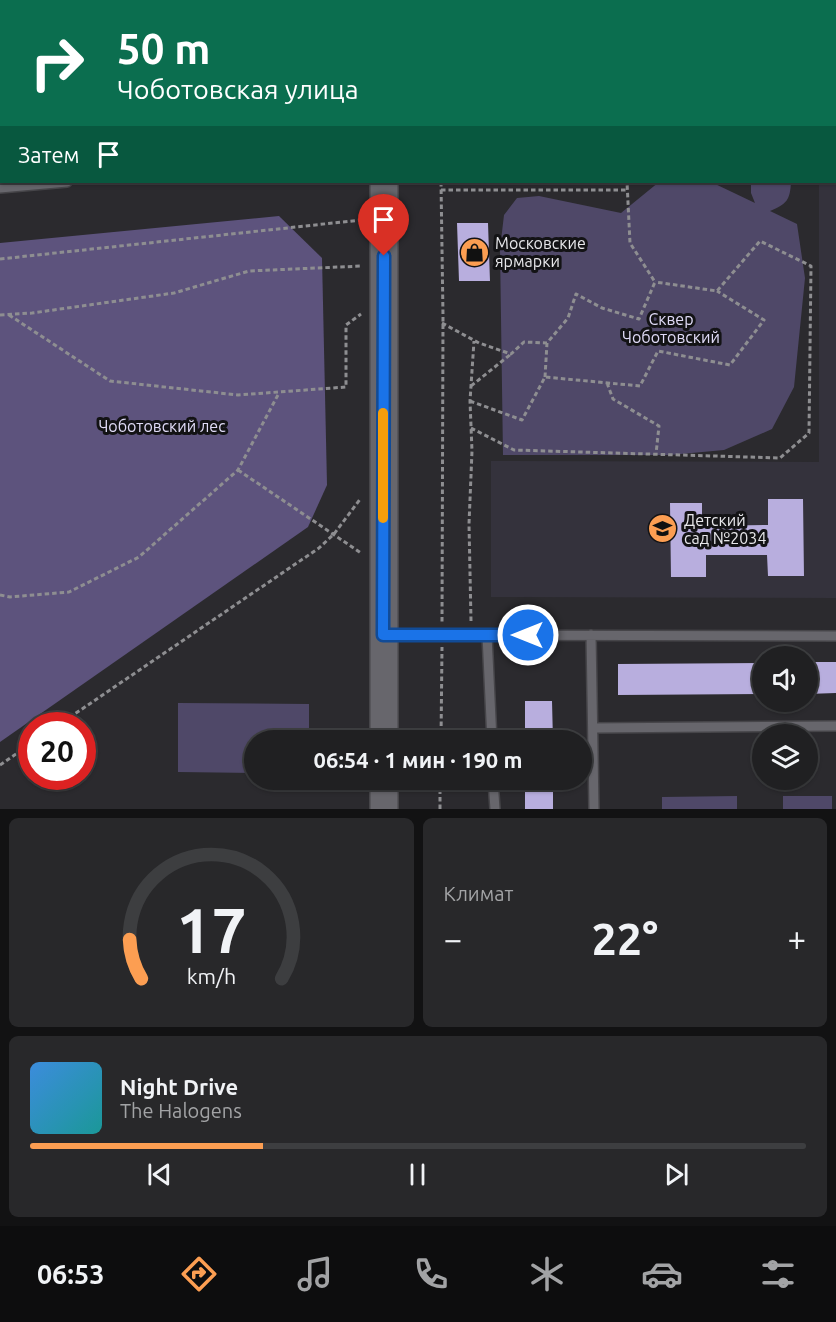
<!DOCTYPE html>
<html lang="ru">
<meta charset="utf-8">
<style>
:root{--surface:#202022;--page:#28282a;--text:#f1f3f6;--muted:#a2a3a5;--line:#3d3e40;--accent:#fc9e52}
body{margin:0;font-family:Ubuntu,sans-serif;background:var(--page);color:var(--text);height:100vh;display:flex;flex-direction:column;font-size:22px;white-space:nowrap}
*{box-sizing:border-box;margin:0}
p{font-size:20px;color:var(--muted)}
.icon{flex:none;width:33px;height:33px;fill:none;stroke:currentColor;stroke-width:2;stroke-linecap:round;stroke-linejoin:round}
.map{position:relative;height:809px;overflow:hidden}
.details{display:flex;flex-direction:column;gap:9px;padding:9px;background:#121213;flex:1}
.details>*{flex:none}
.banner{position:absolute;left:0px;top:0px;width:837px;height:183px;box-shadow:0 2px 4px #0004,0 0 0 2px var(--line);background:#0b6e4f;color:#fff;overflow:hidden}
.controls{position:absolute;left:752px;top:646px;display:grid;gap:12px}
.controls a{display:grid;place-items:center;width:66px;height:66px;border-radius:50%;background:var(--surface);box-shadow:0 2px 4px #0004,0 0 0 2px var(--line);font-size:30px}
.speed{position:absolute;left:18px;top:712px;display:flex;gap:12px;font-size:30px;font-weight:700;text-align:center}
.speed>*{display:grid;place-content:center;width:78px;height:78px;border-radius:50%;background:var(--surface);box-shadow:0 2px 4px #0004,0 0 0 2px var(--line);line-height:1}
.speed .limit{border:9px solid #d22;background:#fff;color:#111}
.pin{position:absolute;display:grid;place-items:center;width:51px;height:51px;color:#fff;margin:-62px -26px;border-radius:50% 50% 50% 0;rotate:-45deg;box-shadow:0 0 6px #0007}
.pin .icon{rotate:45deg}
.me{position:absolute;width:66px;margin:-33px;rotate:270deg;stroke-linejoin:round;filter:drop-shadow(0 0 4px #0008)}
.turn{display:flex;align-items:center;gap:21px;height:126px;padding:0 18px;font-size:27px}
.turn .icon{width:78px;height:78px;stroke-width:2.5}
.turn b{display:block;font-size:42px;line-height:51px}
.then{display:flex;align-items:center;height:57px;padding:0 18px;background:#0003;gap:12px;font-size:22px}
.big{font-size:45px;font-weight:700;line-height:1.1}
.details .widget{flex:1;display:flex;flex-direction:column;justify-content:center;gap:9px;min-width:0;padding:0 21px;border-radius:9px;background:var(--page)}
.details .dial{align-items:center;gap:0}
.dial svg{height:156px;overflow:visible;fill:none;stroke:var(--line);stroke-width:7;stroke-linecap:round;text-anchor:middle}
.dial text{fill:var(--text);stroke:none}
.song{display:flex;align-items:center;gap:18px}
.cover{width:72px;height:72px;border-radius:9px;background:linear-gradient(135deg,hsl(210 70% 55%),hsl(180 70% 35%))}
.played{height:6px;border-radius:3px;background:linear-gradient(90deg,var(--accent) 30%,var(--line) 30%)}
.keys{display:flex;justify-content:space-around;direction:ltr}
.heat{display:flex;justify-content:space-between;align-items:center;font-size:33px;direction:ltr}
.details .tiles{flex:1;display:grid;gap:9px;grid-template-columns:1fr 1fr}
.widget:last-child{grid-column:span 2}
.trip{position:absolute;left:244px;top:730px;width:348px;height:60px;border-radius:30px;background:var(--surface);box-shadow:0 2px 4px #0004,0 0 0 2px var(--line);font-weight:700;line-height:60px;text-align:center}
.menu{display:flex;height:96px;justify-content:space-around;align-items:center;background:#0d0d0e;color:var(--muted)}
.menu .icon{width:42px;height:42px}
.menu .selected{color:var(--accent)}
.menu b{font-size:27px;color:var(--text)}
.map>svg:first-child{display:block}
</style>
<div class="map">
<svg width="836" height="809" viewBox="0 0 836 809">
<rect width="100%" height="100%" fill="#2b2a2e"/>
<!-- built -->
<path fill="#34323c" d="M836,167V598L491,597V461L819,462V182H836Z"/>
<!-- green -->
<path fill="#4f4868" d="M659,182H711L755,203L751,193V182H791C790,200 787,204 770,211L797,224L805,278L794,387L772,429L724,450L670,455H503L500,249L504,215L517,198L539,196L621,213Z
M178,703L309,704V741H255V773L178,772Z
M737,796V809H662V797Z
M783,796H832V809H783Z"/>
<!-- forest -->
<path fill="#5d537d" d="M279,216L322,258L327,485L308,527L0,742V243Z"/>
<!-- building -->
<path fill="#b8aede" d="M457,223H488L490,281H459Z
M768,499H803L804,576H768L767,555H706V577H671L670,503H702V526L768,525Z
M807,662H836V693L807,694Z
M762,663V694L618,695V664Z
M525,701H552L553,741H525Z
M525,780H553V809H525Z"/>
<g fill="none" stroke-linecap="round" stroke-linejoin="round">
<defs>
<path id="service" d="M313,0V2
M495,0V2
M601,0V2
M836,100V101
M0,188L67,182
M385,635L836,636
M487,635L492,741
M591,635L594,809
M593,728L836,726
M493,780L495,809"/>
<path id="secondary" d="M385,0V2
M384,741V182
M384,809V780"/>
</defs>
<!-- service casing -->
<use href="#service" stroke="#464549" stroke-width="12"/>
<!-- secondary casing -->
<use href="#secondary" stroke="#464549" stroke-width="30"/>
<!-- path -->
<path stroke="#8e8e91" stroke-width="3" stroke-dasharray="4.5 3" stroke-linecap="butt" d="M11,0L12,2
M144,0L146,2
M359,0V2
M440,0V2
M82,2V0
M153,2L154,0
M0,28L2,30
M0,90H2
M441,182L443,316L442,622
M441,190H627
M0,259L361,220
M0,315L32,313L174,293L249,271L362,266
M9,315L110,381L238,395L346,387V325L361,314
M442,323L479,343L511,354L524,342L547,343L568,318L576,294L602,308L639,319L655,282L630,243L627,182
M545,377L547,343
M607,383L613,399L659,426L656,454
M471,386L511,354
M470,401L522,420L545,377L640,386L658,351L730,365L764,320L717,291
M471,428L514,450L780,458L809,433L811,266L760,241L717,291L655,282
M238,470L361,553
M0,595L10,597L69,592L139,557L238,470L279,393
M471,621L469,524L472,451L470,401L474,341
M57,726L319,548L334,534L361,498
M441,741L442,647
M0,765L32,743
M440,809V780"/>
<!-- service -->
<use href="#service" stroke="#67666c" stroke-width="9"/>
<!-- secondary -->
<use href="#secondary" stroke="#67666c" stroke-width="27"/>
</g>
<g fill="none" stroke-linecap="round" stroke-linejoin="round">
<defs>
<path id="route" d="M384,256L383,635H528"/>
</defs>
<!-- route casing -->
<use href="#route" stroke="#114b97" stroke-width="15"/>
<!-- route -->
<use href="#route" stroke="#1a73e8" stroke-width="10"/>
<!-- slow -->
<path stroke="#f59e0b" stroke-width="10" d="M383,518V413"/>
</g>
<!-- icons -->
<defs>
<symbol id="shop-disc" viewBox="-11 -11 22 22"><circle r="9.5" fill="#fc9e52" stroke="#131315"/><path d="M-5-2.5h2.3a2.7 3.5 0 0 1 5.4 0H5L5.5 6h-11ZM-1.5-2.5h3a1.5 2.3 0 0 0-3 0Z" fill="#111"/></symbol>
<symbol id="school-disc" viewBox="-11 -11 22 22"><circle r="9.5" fill="#fc9e52" stroke="#131315"/><path d="M0-5L7-2L0 1L-7-2ZM-4 1L0 2.5L4 1V4Q0 6-4 4Z" fill="#111"/></symbol>
</defs>
<g fill-rule="evenodd">
<use href="#shop-disc" x="458" y="236" width="33" height="33"/>
<use href="#school-disc" x="646" y="512" width="33" height="33"/>
</g>
<g text-anchor="middle" stroke-width="6" stroke-linejoin="round" paint-order="stroke">
<!-- poi labels -->
<g font-size="16" fill="#e8e8eb" stroke="#131315" text-anchor="start">
<text x="495" y="249">Московские<tspan x="495" dy="18">ярмарки</tspan></text>
<text x="684" y="526">Детский<tspan x="684" dy="18">сад №2034</tspan></text>
</g>
<!-- park labels -->
<g font-size="16" fill="#e0dbf7" stroke="#131315">
<text x="671" y="325">Сквер<tspan x="671" dy="18">Чоботовский</tspan></text>
<text x="162" y="432">Чоботовский лес</text>
</g>
</g>
</svg>
<div class="controls">
<a><svg class="icon" aria-label="sound" viewBox="0 0 24 24"><path d="M4 9h4l5-4v14l-5-4H4zM17 9q2 3 0 6"/></svg></a>
<a><svg class="icon" aria-label="layers" viewBox="0 0 24 24"><path d="M12 4l9 5-9 5-9-5zM3 14l9 5 9-5"/></svg></a>
</div>
<div class="speed"><div class="limit">20</div></div>
<div class="pin" style="left:384px;top:256px;background:#d93025"><svg class="icon" aria-label="arrive" viewBox="0 0 24 24"><path d="M6 21V4h12l-3 4 3 4H6"/></svg></div>
<svg class="me" style="left:528px;top:635px" viewBox="-20 -20 40 40"><circle r="17" fill="#1a73e8" stroke="#fff" stroke-width="3"/><path d="M0-11L8 9 0 5-8 9z" fill="#fff"/></svg>
<div class="trip">06:54 · 1 мин · 190 m</div>
<div class="banner">
<div class="turn"><svg class="icon" aria-label="right" viewBox="0 0 24 24"><path d="M7 20v-9h11M14 6l5 5-5 5"/></svg><div><b>50 m</b>Чоботовская улица</div></div>
<div class="then">Затем<svg class="icon" aria-label="arrive" viewBox="0 0 24 24"><path d="M6 21V4h12l-3 4 3 4H6"/></svg></div>
</div>
</div>
<section class="details">
<div class="tiles">
<div class="widget dial"><svg viewBox="0 0 100 80">
<path d="M14 69A42 42 0 1 1 86 69"/>
<path d="M14 69A42 42 0 0 1 8 49" stroke="#fc9e52"/>
<text x="50" y="56" font-size="32" font-weight="700">17</text>
<text x="50" y="72" font-size="11">km/h</text>
</svg></div>
<div class="widget"><p>Климат</p>
<div class="heat"><a>−</a><b class="big">22°</b><a>+</a></div>
</div>
<div class="widget">
<div class="song"><i class="cover"></i><div><b>Night Drive</b><p>The Halogens</p></div></div>
<div class="played"></div>
<div class="keys"><svg class="icon" aria-label="previous" viewBox="0 0 24 24"><path d="M18 5L8 12l10 7zM5 5v14"/></svg><svg class="icon" aria-label="pause" viewBox="0 0 24 24"><path d="M8 5v14M16 5v14"/></svg><svg class="icon" aria-label="next" viewBox="0 0 24 24"><path d="M6 5l10 7-10 7zM19 5v14"/></svg></div>
</div>
</div>
</section>
<nav class="menu">
<b>06:53</b>
<svg class="icon selected" aria-label="directions" viewBox="0 0 24 24"><path d="M12 3l9 9-9 9-9-9zM9 14v-3h6M13 9l2 2-2 2"/></svg>
<svg class="icon" aria-label="music" viewBox="0 0 24 24"><path d="M9 18V5l10-2v13"/><circle cx="6" cy="18" r="3"/><circle cx="16" cy="16" r="3"/></svg>
<svg class="icon" aria-label="phone" viewBox="0 0 24 24"><path d="M5 4h4l2 5-3 2q2 4 5 5l2-3 5 2v4C11 20 4 13 5 4z"/></svg>
<svg class="icon" aria-label="climate" viewBox="0 0 24 24"><path d="M12 3v18M4 7l16 10M4 17L20 7"/></svg>
<svg class="icon" aria-label="car" viewBox="0 0 24 24"><path d="M5 17H2v-5l4-1 3-4h7l3 4 3 1v5h-3M9 17h6M6 11h13"/><circle cx="7" cy="17" r="2"/><circle cx="17" cy="17" r="2"/></svg>
<svg class="icon" aria-label="filters" viewBox="0 0 24 24"><path d="M4 7h16M4 17h16"/><circle cx="9" cy="7" r="2"/><circle cx="15" cy="17" r="2"/></svg>
</nav>
